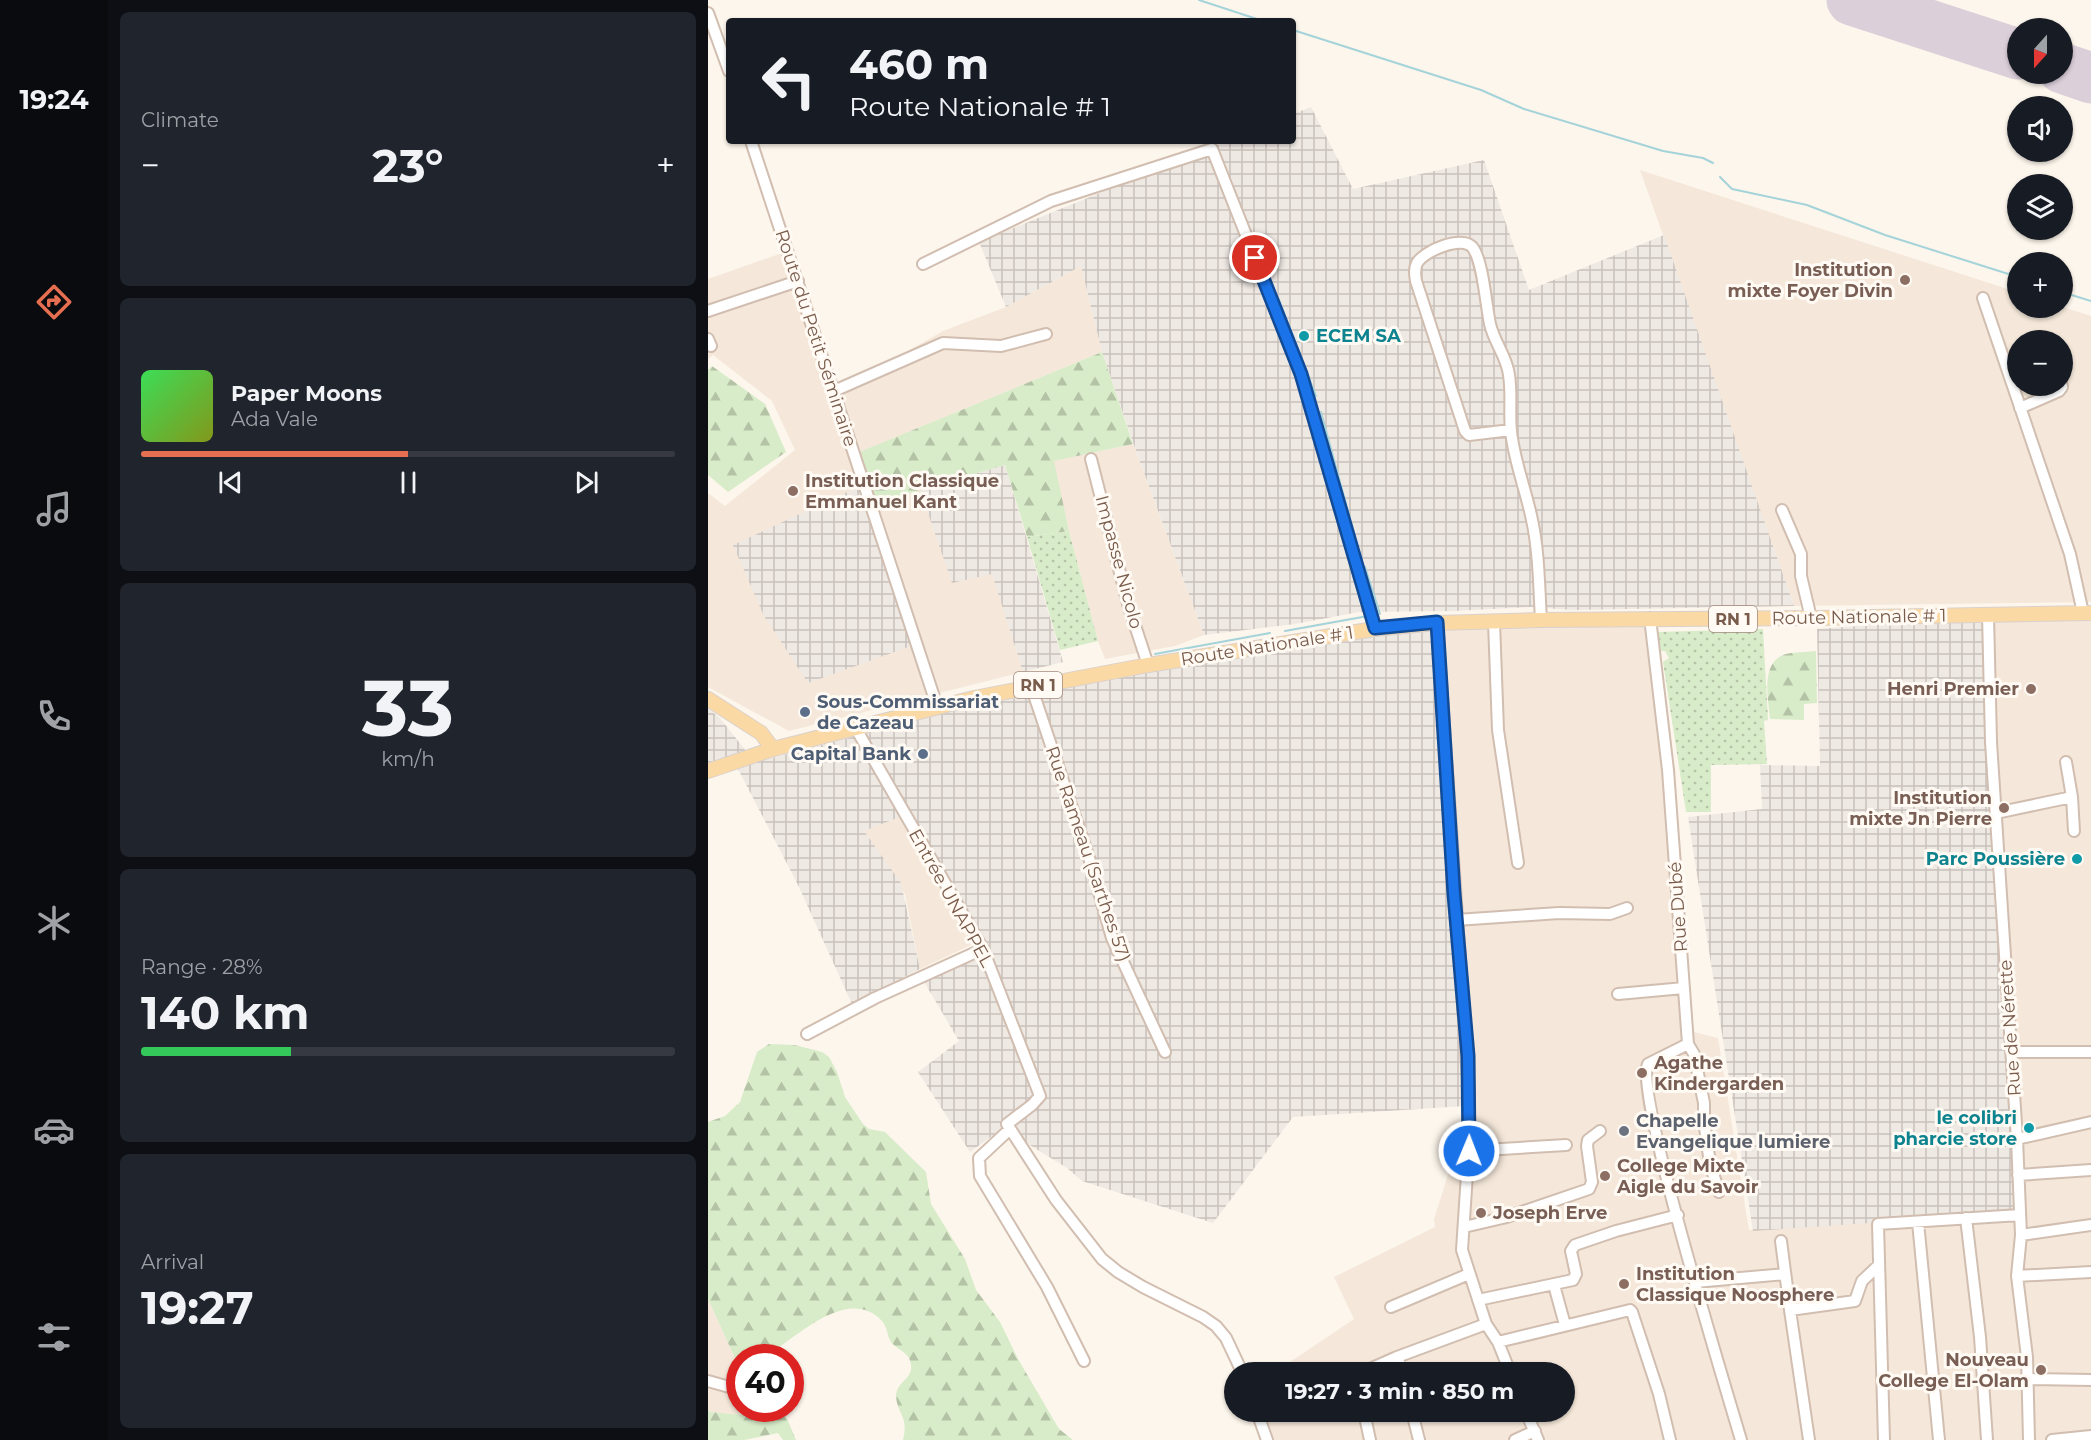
<!DOCTYPE html>
<meta charset="utf-8">
<style>
:root{--surface:#171b24;--page:#20242c;--text:#f1f3f6;--muted:#9ea1a6;--line:#363941;--accent:#e76f51}
body{margin:0;font-family:Montserrat,sans-serif;background:var(--page);color:var(--text);height:100vh;display:flex;flex-direction:column;font-size:22px;white-space:nowrap}
*{box-sizing:border-box;margin:0}
p{font-size:20px;color:var(--muted)}
.icon{flex:none;width:33px;height:33px;fill:none;stroke:currentColor;stroke-width:2;stroke-linecap:round;stroke-linejoin:round}
.map{position:relative;flex:1;overflow:hidden}
.drawer{display:flex;flex-direction:column;gap:12px;padding:12px;background:#0d0f14;width:600px}
.drawer>*{flex:none}
.hud{position:absolute;left:18px;top:18px;width:570px;height:126px;border-radius:6px;box-shadow:0 2px 4px #0004;background:#171b24;color:var(--text);overflow:hidden}
.needle{width:39px;rotate:201deg}
.buttons{position:absolute;left:1299px;top:18px;display:grid;gap:12px}
.buttons a{display:grid;place-items:center;width:66px;height:66px;border-radius:50%;background:var(--surface);box-shadow:0 2px 4px #0004;font-size:30px}
.speed{position:absolute;left:18px;top:1344px;display:flex;gap:12px;font-size:30px;font-weight:700;text-align:center}
.speed>*{display:grid;place-content:center;width:78px;height:78px;border-radius:50%;background:var(--surface);box-shadow:0 2px 4px #0004;line-height:1}
.speed .limit{border:9px solid #d22;background:#fff;color:#111}
.pin{position:absolute;display:grid;place-items:center;width:51px;height:51px;color:#fff;margin:-26px;border:3px solid #fff;border-radius:50%;box-shadow:0 2px 6px #0007}
.me{position:absolute;width:66px;margin:-33px;rotate:1deg;stroke-linejoin:round;filter:drop-shadow(0 0 4px #0008)}
.turn{display:flex;align-items:center;gap:21px;height:126px;padding:0 24px;font-size:27px}
.turn .icon{width:78px;height:78px;stroke-width:2.5}
.turn b{display:block;font-size:42px;line-height:51px}
.big{font-size:45px;font-weight:700;line-height:1.1}
.drawer .widget{flex:1;display:flex;flex-direction:column;justify-content:center;gap:9px;min-width:0;padding:0 21px;border-radius:9px;background:var(--page)}
.drawer .dial{align-items:center;gap:0}
.dial b{font-size:78px;line-height:1}
.song{display:flex;align-items:center;gap:18px}
.cover{width:72px;height:72px;border-radius:9px;background:linear-gradient(135deg,hsl(130 70% 55%),hsl(70 70% 35%))}
.played{height:6px;border-radius:3px;background:linear-gradient(90deg,var(--accent) 50%,var(--line) 50%)}
.keys{display:flex;justify-content:space-around;direction:ltr}
.heat{display:flex;justify-content:space-between;align-items:center;font-size:33px;direction:ltr}
.charge{height:9px;border-radius:4px;background:linear-gradient(90deg,#34c759 28%,var(--line) 0)}
.trip{position:absolute;left:516px;top:1362px;width:351px;height:60px;border-radius:30px;background:var(--surface);box-shadow:0 2px 4px #0004;font-weight:700;line-height:60px;text-align:center}
main{display:flex;flex:1;min-height:0}
.menu{display:flex;flex-direction:column;width:108px;justify-content:space-around;align-items:center;background:#090b0e;color:var(--muted)}
.menu .icon{width:42px;height:42px}
.menu .active{color:var(--accent)}
.menu b{font-size:27px;color:var(--text)}
.map>svg:first-child{display:block}
</style>
<main>
<nav class="menu">
<b>19:24</b>
<svg class="icon active" aria-label="directions" viewBox="0 0 24 24"><path d="M12 3l9 9-9 9-9-9zM9 14v-3h6M13 9l2 2-2 2"/></svg>
<svg class="icon" aria-label="music" viewBox="0 0 24 24"><path d="M9 18V5l10-2v13"/><circle cx="6" cy="18" r="3"/><circle cx="16" cy="16" r="3"/></svg>
<svg class="icon" aria-label="phone" viewBox="0 0 24 24"><path d="M5 4h4l2 5-3 2q2 4 5 5l2-3 5 2v4C11 20 4 13 5 4z"/></svg>
<svg class="icon" aria-label="climate" viewBox="0 0 24 24"><path d="M12 3v18M4 7l16 10M4 17L20 7"/></svg>
<svg class="icon" aria-label="car" viewBox="0 0 24 24"><path d="M5 17H2v-5l4-1 3-4h7l3 4 3 1v5h-3M9 17h6M6 11h13"/><circle cx="7" cy="17" r="2"/><circle cx="17" cy="17" r="2"/></svg>
<svg class="icon" aria-label="filters" viewBox="0 0 24 24"><path d="M4 7h16M4 17h16"/><circle cx="9" cy="7" r="2"/><circle cx="15" cy="17" r="2"/></svg>
</nav>
<section class="drawer">
<div class="widget"><p>Climate</p>
<div class="heat"><a>−</a><b class="big">23°</b><a>+</a></div>
</div>
<div class="widget">
<div class="song"><i class="cover"></i><div><b>Paper Moons</b><p>Ada Vale</p></div></div>
<div class="played"></div>
<div class="keys"><svg class="icon" aria-label="previous" viewBox="0 0 24 24"><path d="M18 5L8 12l10 7zM5 5v14"/></svg><svg class="icon" aria-label="pause" viewBox="0 0 24 24"><path d="M8 5v14M16 5v14"/></svg><svg class="icon" aria-label="next" viewBox="0 0 24 24"><path d="M6 5l10 7-10 7zM19 5v14"/></svg></div>
</div>
<div class="widget dial"><b>33</b><p>km/h</p></div>
<div class="widget"><p>Range · 28%</p><b class="big">140 km</b><div class="charge"></div></div>
<div class="widget"><p>Arrival</p><b class="big">19:27</b></div>
</section>
<div class="map">
<svg width="1383" height="1440" viewBox="0 0 1383 1440">
<defs>
<pattern id="industrial-grid" width="8" height="8" patternUnits="userSpaceOnUse" patternTransform="scale(1.5)"><rect width="8" height="8" fill="#efe9e4"/><path d="M0 4h8M4 0v8" fill="none" stroke="#c7c0bb"/></pattern>
<pattern id="grass-dots" width="8" height="8" patternUnits="userSpaceOnUse" patternTransform="scale(1.5)"><rect width="8" height="8" fill="#d8ecc9"/><path d="M2 2h.1M6 6h.1" fill="none" stroke="#b4c2a5" stroke-width="1.8" stroke-linecap="round"/></pattern>
<pattern id="forest-firs" width="22" height="20" patternUnits="userSpaceOnUse" patternTransform="scale(1.5)"><rect width="22" height="20" fill="#d8ecc9"/><path d="M5 1l3.5 6h-7zM16 11l3.5 6h-7z" fill="#b4c2a5"/></pattern>
</defs>
<rect width="100%" height="100%" fill="#fdf6ec"/>
<!-- residential -->
<path fill="#f5e8da" fill-rule="evenodd" d="M932,170L1309,292L1310,308L1355,307L1383,316V602L1086,606ZM1310,340H1354V386H1310Z
M74,253L126,393L235,331L298,307L373,266L394,352L150,453L165,504L212,490L244,582L284,573L315,672L81,731L0,687V493L17,506L87,450L64,401L5,355L0,359V279Z
M425,444L496,635L467,646L397,659L390,641L361,531L345,461Z
M1274,617H1383V1440H564L553,1412H856V1372H567L646,1319L626,1277L727,1227L726,1219L761,1109L733,630L941,623L982,1031L1010,1038L1041,1230L1309,1213L1283,802Z
M192,817L263,945L212,969L197,894L156,831Z
M0,1299L31,1367L32,1408L51,1409L35,1415L3,1412L0,1410Z"/>
<!-- industrial -->
<path fill="url(#industrial-grid)" d="M603,107L645,189L776,160L821,290L956,235L1086,606L865,610L822,607L745,611L651,612L587,624L496,635L429,454L394,352L373,266L298,307L271,242L520,141H585V114Z
M297,465L355,662L315,672L284,574L244,583L212,490Z
M159,483L203,646L100,683L56,616L25,545Z
M1274,617L1309,1213L1045,1231L980,817L1054,809L1052,765L1112,766L1109,629Z
M725,628L757,1106L585,1117L505,1223L374,1181L359,1168L312,1139L291,1131L262,1152L210,1072L251,1041L215,980L281,950L204,816L192,817L156,831L193,883L212,969L144,1004L90,885L29,767L264,706L314,691Z
M0,709L11,717L39,752L0,763Z"/>
<!-- grass -->
<path fill="url(#grass-dots)" d="M361,531L390,641L352,650L319,537Z
M1055,629L1060,720L1056,721L1059,764L1003,765V812H978L955,662L961,658L957,651H952L949,634L951,632Z"/>
<!-- forest -->
<path fill="url(#forest-firs)" d="M394,352L425,444L346,461L361,531L319,537L297,465L165,504L149,453Z
M4,366L57,404L78,452L20,492L0,475V370Z
M1108,651L1109,703L1096,704V720L1062,719C1060,696 1051,657 1083,653C1091,652 1100,652 1108,651Z
M61,1044L87,1045L114,1052L121,1057L129,1072L137,1097L155,1124L161,1129L177,1132L218,1172L223,1204L257,1259L268,1290L292,1322L310,1359L351,1429L365,1440H195C201,1416 189,1414 188,1396C188,1382 205,1379 203,1365C202,1352 190,1351 183,1342C179,1336 180,1328 174,1321C141,1286 92,1334 63,1353L58,1354L47,1352V1357L32,1358L31,1367L0,1299V1122L17,1116L32,1102L49,1052Z
M51,1408L75,1409L88,1440H75L70,1433L36,1440H0V1410L3,1412L35,1415Z"/>
<g fill="none" stroke-linecap="round" stroke-linejoin="round">
<!-- stream -->
<path stroke="#a5d3da" stroke-width="2" d="M491,0L555,21
M585,30L773,90L816,109L955,151L995,158L1005,163
M1012,177L1024,189L1099,205L1177,235L1310,277
M1354,292L1383,301
M570,297L608,396
M613,412L650,548
M657,567L672,614
M577,631L660,616
M447,654L562,633"/>
<!-- runway -->
<path stroke="#dbcfda" stroke-width="51" d="M1144,0L1310,54
M1354,68L1383,78"/>
<defs>
<path id="minor" d="M0,13L21,71
M43,141L229,706
M215,264L343,201L504,149L593,374L667,629
M1275,298L1362,554L1375,613
M0,311L90,281
M0,339L3,346
M126,391L235,343L293,346L338,334
M1312,408L1351,391L1354,387V386
M803,430L761,435L757,431L708,281C707,275 706,269 709,263C716,251 755,234 765,248C775,262 778,305 782,324C786,342 799,357 801,375C804,394 801,412 803,431C806,461 818,490 824,520C831,552 831,587 833,620
M383,459L420,604L440,665
M1074,510L1093,554V576L1103,618
M1280,615L1283,742L1309,1139L1313,1235L1309,1276L1319,1357L1321,1440
M942,618L960,770L980,1044L986,1054L996,1103V1120L1002,1164L1011,1192
M786,622L790,730L810,863
M729,623L761,1093V1143L754,1250L778,1324L790,1342L802,1372
M323,686L382,861L404,938L457,1052
M147,727L275,949L332,1096L324,1105L299,1124L348,1200L394,1259L410,1272L435,1287L495,1317L508,1326L518,1338L534,1372
M1358,762L1364,797L1366,831
M1288,813L1364,797
M748,920L851,913L902,914L919,908
M910,994L976,988
M99,1034L167,998L275,949
M980,1044L940,1064C926,1090 1019,1392 1033,1440
M1303,1052H1383
M302,1129L271,1158L272,1176L339,1287L376,1361
M1309,1139L1383,1122
M761,1151L858,1145
M1310,1175L1383,1170
M1258,1218L1272,1337L1279,1440
M1210,1222L1231,1440
M756,1227L799,1217L881,1189L884,1182L879,1146L880,1140L892,1131
M1313,1235L1383,1225
M1073,1241L1082,1310
M1309,1276L1383,1272
M987,1282L1077,1274
M846,1285L857,1325
M770,1300L865,1280L868,1274L863,1251L867,1245L908,1231L970,1215
M683,1307L761,1274
M790,1342L922,1310L924,1312L951,1394L962,1440
M689,1357L695,1372
M655,1372L689,1357L778,1324
M1320,1379L1383,1380
M0,1381L32,1390
M549,1412L559,1440
M656,1412L662,1440
M704,1412L711,1440
M818,1412L830,1440
M807,1440L827,1431
M1101,1440L1082,1310L1147,1301L1154,1281L1171,1265
M1176,1440L1170,1224L1312,1215
M1344,1440L1383,1436"/>
<path id="major" d="M0,699L53,733L65,749
M0,771L65,749L266,698L440,665L667,629L729,623L833,620L1110,618L1383,613"/>
</defs>
<!-- minor casing -->
<use href="#minor" stroke="#d1beb0" stroke-width="14"/>
<!-- major casing -->
<use href="#major" stroke="#dad1cd" stroke-width="16"/>
<!-- minor -->
<use href="#minor" stroke="#fff" stroke-width="10"/>
<!-- major -->
<use href="#major" stroke="#fbd9a5" stroke-width="14"/>
</g>
<g fill="none" stroke-linecap="round" stroke-linejoin="round">
<defs>
<path id="route" d="M547,258L593,374L667,628L729,622L746,894L760,1056L761,1151"/>
</defs>
<!-- route casing -->
<use href="#route" stroke="#114b97" stroke-width="15"/>
<!-- route -->
<use href="#route" stroke="#1a73e8" stroke-width="10"/>
</g>
<!-- markers -->
<g fill="#8d6e63" stroke="#fffaf3" stroke-width="2">
<circle cx="1197" cy="280" r="6"/>
<circle cx="85" cy="491" r="6"/>
<circle cx="1323" cy="689" r="6"/>
<circle cx="1296" cy="808" r="6"/>
<circle cx="934" cy="1073" r="6"/>
<circle cx="897" cy="1176" r="6"/>
<circle cx="773" cy="1213" r="6"/>
<circle cx="916" cy="1284" r="6"/>
<circle cx="1333" cy="1370" r="6"/>
</g>
<g fill="#0f9aa8" stroke="#fffaf3" stroke-width="2">
<circle cx="596" cy="336" r="6"/>
<circle cx="1369" cy="859" r="6"/>
<circle cx="1321" cy="1128" r="6"/>
</g>
<g fill="#5c6f8a" stroke="#fffaf3" stroke-width="2">
<circle cx="97" cy="712" r="6"/>
<circle cx="215" cy="754" r="6"/>
</g>
<circle fill="#6b7280" stroke="#fffaf3" stroke-width="2" cx="916" cy="1131" r="6"/>
<g text-anchor="middle" stroke-width="6" stroke-linejoin="round" paint-order="stroke">
<!-- shield labels -->
<g fill="#fffaf3" stroke="#a28b7f" stroke-width="1.5">
<rect x="1001" y="606" width="48" height="26" rx="4.5"/>
<rect x="306" y="672" width="48" height="26" rx="4.5"/>
</g>
<g font-size="16" font-weight="bold" fill="#7a5c4d">
<text x="1025" y="625">RN 1</text>
<text x="330" y="691">RN 1</text>
</g>
<!-- education labels -->
<g font-size="18" font-weight="bold" fill="#785e54" stroke="#fffaf3" text-anchor="start">
<text x="1185" y="276" text-anchor="end">Institution<tspan x="1185" dy="21">mixte Foyer Divin</tspan></text>
<text x="97" y="487">Institution Classique<tspan x="97" dy="21">Emmanuel Kant</tspan></text>
<text x="1311" y="695" text-anchor="end">Henri Premier</text>
<text x="1284" y="804" text-anchor="end">Institution<tspan x="1284" dy="21">mixte Jn Pierre</tspan></text>
<text x="946" y="1069">Agathe<tspan x="946" dy="21">Kindergarden</tspan></text>
<text x="909" y="1172">College Mixte<tspan x="909" dy="21">Aigle du Savoir</tspan></text>
<text x="785" y="1219">Joseph Erve</text>
<text x="928" y="1280">Institution<tspan x="928" dy="21">Classique Noosphere</tspan></text>
<text x="1321" y="1366" text-anchor="end">Nouveau<tspan x="1321" dy="21">College El-Olam</tspan></text>
</g>
<!-- culture labels -->
<g font-size="18" font-weight="bold" fill="#0d838f" stroke="#fffaf3" text-anchor="end">
<text x="608" y="342" text-anchor="start">ECEM SA</text>
<text x="1357" y="865">Parc Poussière</text>
<text x="1309" y="1124">le colibri<tspan x="1309" dy="21">pharcie store</tspan></text>
</g>
<!-- street labels -->
<g font-size="18" fill="#7a5c4d" stroke="#fffaf3">
<text transform="translate(108 338) rotate(72)" y="6">Route du Petit Séminaire</text>
<text transform="translate(411 562) rotate(75)" y="6">Impasse Nicolo</text>
<text transform="translate(1151 617) rotate(-1)" y="6">Route Nationale # 1</text>
<text transform="translate(559 646) rotate(-9)" y="6">Route Nationale # 1</text>
<text transform="translate(380 854) rotate(71)" y="6">Rue Rameau (Sarthes 57)</text>
<text transform="translate(243 898) rotate(61)" y="6">Entrée UNAPPEL</text>
<text transform="translate(970 907) rotate(-94)" y="6">Rue Dubé</text>
<text transform="translate(1302 1028) rotate(-94)" y="6">Rue de Nérette</text>
</g>
<!-- service labels -->
<g font-size="18" font-weight="bold" fill="#4e5e75" stroke="#fffaf3" text-anchor="start">
<text x="109" y="708">Sous-Commissariat<tspan x="109" dy="21">de Cazeau</tspan></text>
<text x="203" y="760" text-anchor="end">Capital Bank</text>
</g>
<!-- worship labels -->
<g font-size="18" font-weight="bold" fill="#5b616d" stroke="#fffaf3" text-anchor="start">
<text x="928" y="1127">Chapelle<tspan x="928" dy="21">Evangelique lumiere</tspan></text>
</g>
</g>
</svg>
<div class="buttons">
<a><svg class="needle" viewBox="-14 -14 28 28"><path d="M0-13l5 13h-10z" fill="#e53935"/><path d="M0 13l5-13h-10z" fill="#9ea1a6"/></svg></a>
<a><svg class="icon" aria-label="sound" viewBox="0 0 24 24"><path d="M4 9h4l5-4v14l-5-4H4zM17 9q2 3 0 6"/></svg></a>
<a><svg class="icon" aria-label="layers" viewBox="0 0 24 24"><path d="M12 4l9 5-9 5-9-5zM3 14l9 5 9-5"/></svg></a>
<a>+</a>
<a>−</a>
</div>
<div class="speed"><div class="limit">40</div></div>
<div class="pin" style="left:547px;top:258px;background:#d93025"><svg class="icon" aria-label="arrive" viewBox="0 0 24 24"><path d="M6 21V4h12l-3 4 3 4H6"/></svg></div>
<svg class="me" style="left:761px;top:1151px" viewBox="-20 -20 40 40"><circle r="17" fill="#1a73e8" stroke="#fff" stroke-width="3"/><path d="M0-11L8 9 0 5-8 9z" fill="#fff"/></svg>
<div class="trip">19:27 · 3 min · 850 m</div>
<div class="hud">
<div class="turn"><svg class="icon" aria-label="left" viewBox="0 0 24 24"><path d="M17 20v-9H6M10 6l-5 5 5 5"/></svg><div><b>460 m</b>Route Nationale # 1</div></div>
</div>
</div>
</main>
